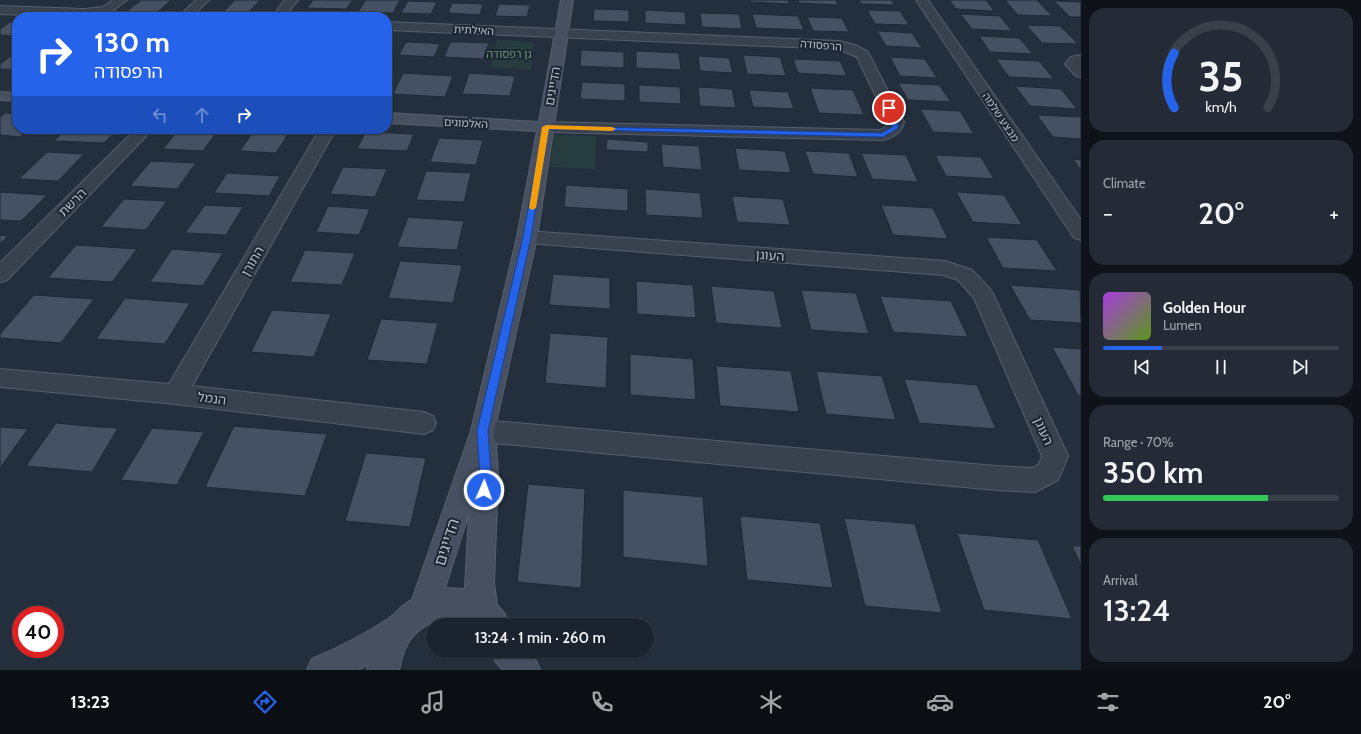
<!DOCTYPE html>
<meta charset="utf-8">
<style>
:root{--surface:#1b232e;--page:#242b36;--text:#f1f3f6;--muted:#a0a4aa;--line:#39404a;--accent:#2563eb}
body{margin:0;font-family:Cabin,"Noto Sans Hebrew",sans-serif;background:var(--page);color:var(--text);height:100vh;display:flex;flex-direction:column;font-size:15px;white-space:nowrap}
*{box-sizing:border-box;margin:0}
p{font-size:13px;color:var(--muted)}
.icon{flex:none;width:22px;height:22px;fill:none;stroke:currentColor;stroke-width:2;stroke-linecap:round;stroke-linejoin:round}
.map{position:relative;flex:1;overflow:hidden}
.details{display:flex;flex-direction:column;gap:8px;padding:8px;background:#0f1319;width:280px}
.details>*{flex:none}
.guide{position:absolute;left:12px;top:12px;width:380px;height:122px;border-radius:16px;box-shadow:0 1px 3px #0004,0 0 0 1px var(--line);background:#2563eb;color:#fff;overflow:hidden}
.speed{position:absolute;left:12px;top:606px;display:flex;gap:8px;font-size:20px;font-weight:700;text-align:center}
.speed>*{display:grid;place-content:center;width:52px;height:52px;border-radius:50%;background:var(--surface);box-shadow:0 1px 3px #0004,0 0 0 1px var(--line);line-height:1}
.speed .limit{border:6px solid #d22;background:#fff;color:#111}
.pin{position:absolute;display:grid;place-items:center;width:34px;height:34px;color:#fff;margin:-17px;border:2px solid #fff;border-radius:50%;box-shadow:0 1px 4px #0007}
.me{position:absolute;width:44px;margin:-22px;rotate:2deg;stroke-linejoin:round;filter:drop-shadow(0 0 3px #0008)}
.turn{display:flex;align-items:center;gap:14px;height:84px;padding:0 16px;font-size:18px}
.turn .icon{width:52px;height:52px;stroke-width:2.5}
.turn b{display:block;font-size:28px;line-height:34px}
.lanes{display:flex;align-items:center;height:38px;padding:0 16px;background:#0003;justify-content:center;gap:20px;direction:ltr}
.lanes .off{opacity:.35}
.big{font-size:30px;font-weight:600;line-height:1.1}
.details .tile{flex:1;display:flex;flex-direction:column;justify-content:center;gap:6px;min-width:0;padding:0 14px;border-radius:16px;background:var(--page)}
.details .dial{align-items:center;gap:0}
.dial svg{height:104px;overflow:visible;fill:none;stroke:var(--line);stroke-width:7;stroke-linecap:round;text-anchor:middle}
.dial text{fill:var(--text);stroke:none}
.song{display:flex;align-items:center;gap:12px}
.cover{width:48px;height:48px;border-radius:6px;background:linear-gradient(135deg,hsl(280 70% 55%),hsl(90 70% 35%))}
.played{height:4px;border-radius:2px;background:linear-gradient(90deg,var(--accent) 25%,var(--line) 25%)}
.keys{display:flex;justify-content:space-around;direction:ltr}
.heat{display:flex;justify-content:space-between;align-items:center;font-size:22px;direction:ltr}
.charge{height:6px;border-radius:3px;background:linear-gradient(90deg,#34c759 70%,var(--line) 0)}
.trip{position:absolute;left:426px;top:618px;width:228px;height:40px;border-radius:20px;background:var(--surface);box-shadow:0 1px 3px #0004,0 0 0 1px var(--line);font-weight:600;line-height:40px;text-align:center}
.tabs{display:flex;height:64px;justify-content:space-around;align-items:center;background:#0b0e12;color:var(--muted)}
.tabs .icon{width:28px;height:28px}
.tabs .selected{color:var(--accent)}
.tabs b{font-size:18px;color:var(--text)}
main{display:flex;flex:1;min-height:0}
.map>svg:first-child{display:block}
</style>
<main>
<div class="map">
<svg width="1081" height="670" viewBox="0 0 1081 670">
<rect width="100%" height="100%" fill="#242f3e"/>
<!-- green -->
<path fill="#263c3f" d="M497,40L534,42L531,70L490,67Z
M554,135L596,136L595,169L550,167Z"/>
<!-- building -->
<path fill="#455162" stroke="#1f2835" d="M141,0H171L154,15L125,13Z
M235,0H260L248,13L223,12Z
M313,0H353L346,9L307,8Z
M366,0H400L393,13L358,12Z
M749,0H788L790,4L750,2Z
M798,0H836L838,5L799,3Z
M859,0H891L895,5L861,4Z
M949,0H986L994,11L956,9Z
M1005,0H1037L1052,16L1018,15Z
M408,1L437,2L431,14L401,13Z
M1054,1L1081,2V17H1070Z
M452,3L483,4L480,15L448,13Z
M499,4L530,5L527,17L495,16Z
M594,9L629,10V22L593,21Z
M645,10L685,12L686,25L645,23Z
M867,10L900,11L909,25L875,24Z
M700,13L739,14L742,29L702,27Z
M752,14L798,16L804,30L756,28Z
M960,14L1000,16L1012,31L972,29Z
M807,17L842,18L849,32L813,31Z
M10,22H17V36L0,35V29Z
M1026,25L1060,26L1078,44L1042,43Z
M877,31L912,33L922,48L886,46Z
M979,36L1019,38L1033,54L990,52Z
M387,40H394L387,53Z
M406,42L431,43L440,44L434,57L399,55Z
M450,42H462L489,43L483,59L444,57Z
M581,50L624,52V68L580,66Z
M636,51L679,53L681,70L636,68Z
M17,52V70L0,69V64Z
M743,55L780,57L786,76L747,74Z
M698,56L729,58L733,73L700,71Z
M890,57L925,59L937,78L900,76Z
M793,59L840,61L847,76L798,73Z
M996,59L1039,61L1054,79L1009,77Z
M403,73L453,76L445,97L393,94Z
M469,73L515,76L510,96L462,94Z
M582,82L625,84V101L580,99Z
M898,83L939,85L951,102L908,100Z
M639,85L680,87L681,104L639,102Z
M1015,86L1061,89L1077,109L1030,106Z
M698,87L732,89L736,108L700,106Z
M810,88L853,90L864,115L819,113Z
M749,90L788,92L794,109L753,107Z
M920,109L960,111L974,134L933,132Z
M5,113L17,114V129H28L20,137L0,135V117Z
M1037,115L1081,117V139L1053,137Z
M66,129H118L104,143L54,141Z
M179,129H219L203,151L163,149Z
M255,129L273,130L290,131L276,153L240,151Z
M366,131L389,133L414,134L407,151L357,149Z
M439,138L483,140L476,165L430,162Z
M607,139L648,142V152L606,150Z
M661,144L699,146L702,170L663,167Z
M735,148L785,151L791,173L739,170Z
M805,151L849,153L858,177L813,174Z
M47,152L84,154L58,181L19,179Z
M861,153L906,155L918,182L872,179Z
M935,155L981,157L994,179L946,176Z
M1073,159L1081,160V170L1078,166Z
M151,161L196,163L177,189L130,186Z
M343,167L387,169L375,197L330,194Z
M426,171L471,173L464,202L416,200Z
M227,173L280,176L269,196L214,193Z
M566,185L628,189V211L564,207Z
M645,189L700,193L703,218L646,215Z
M0,192L47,195L21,221L0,220Z
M956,192L1004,195L1022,225L973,222Z
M732,196L783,199L790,225L737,222Z
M124,199L167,201L146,230L101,227Z
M205,205L243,207L226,235L185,233Z
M881,205L933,208L948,239L893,235Z
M328,206L370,209L359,235L316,232Z
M408,217L464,221L457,250L397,247Z
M0,235L8,236L0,244Z
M986,237L1037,240L1057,271L1003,268Z
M76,245L137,249L112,282L48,278Z
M172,249L223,253L203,286L150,282Z
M305,250L355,253L342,285L290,282Z
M400,261L462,265L453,303L388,298Z
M553,274L610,278V309L549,305Z
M636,281L693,285L696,318L637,314Z
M1010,285L1080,290L1081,323L1030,320Z
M711,286L774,291L782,328L716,323Z
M801,290L856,293L869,334L811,330Z
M34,295L94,299L61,343L0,338V334Z
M880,296L951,301L968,337L893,332Z
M125,298L190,303L165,344L96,339Z
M272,310L331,314L314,357L251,352Z
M381,319L438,323L427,364L367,360Z
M550,333L608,337L606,388L545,383Z
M1052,347L1081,349V395H1078Z
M630,354L693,359L696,400L630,395Z
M716,366L791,371L799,412L720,406Z
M816,371L882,376L896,420L826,414Z
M904,379L977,385L996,429L919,423Z
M56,423L98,427L118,428L92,472L26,466Z
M234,426L327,434L305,496L205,487Z
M0,427L28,429L0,468Z
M152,428L204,432L177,485L121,480Z
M366,453L426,458L410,527L345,521Z
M528,484L585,489L581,588L517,582Z
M623,490L703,497L708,566L623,557Z
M740,516L820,523L833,588L747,580Z
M844,518L915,524L942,613L865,606Z
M957,533L1038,540L1072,619L984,610Z
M1072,546H1081V565Z"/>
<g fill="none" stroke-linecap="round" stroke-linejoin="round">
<defs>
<path id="street" d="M113,0H127L110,13L84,17L0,14V6L84,9L103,7Z
M196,0H209L191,17H178Z
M285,0H298L289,11V17H277V10Z
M916,0H928L1081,220V240L1074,238Z
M387,22L839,41L855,45L868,52L904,122C902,133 893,137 883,140L546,132L540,130L538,127L540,124L546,122L880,130L887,126L888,122L857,57L838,49L387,30Z
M1081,55V77L1076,76L1065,64L1071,57Z
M136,129H153L7,280L0,282V263Z
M320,129H336L192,386L424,412L433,416L436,423L433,430L424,434L175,404L0,387V369L169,384Z
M527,231L945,261L972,270L990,289L993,294L1068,456L1058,480L1035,492L996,490L483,442L474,439L471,431L474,423L483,420L996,466L1032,468L1039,464L1042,456L974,298L958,280L943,275L527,243L520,241L517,237L520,233Z"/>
<path id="secondary" d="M561,0H573L537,237L493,437L496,442L498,475L494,584L497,605L505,614L509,625C500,625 484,627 475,625C470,624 467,619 461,618C439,614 414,628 405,649C402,655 401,663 399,670H367L369,664L358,670H307L312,659C338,648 365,634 388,619C397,613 402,604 412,600L471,431L517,237L537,131L387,123V113L539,122ZM469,513L465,589L445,588Z
M0,92L17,93V101L0,100Z
M491,651H528L535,659L540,670H503L496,662Z"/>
</defs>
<!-- street casing -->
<use href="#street" stroke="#565f6c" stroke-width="2"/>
<!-- secondary casing -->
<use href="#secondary" stroke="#565f6c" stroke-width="2"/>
<!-- street -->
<use href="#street" fill="#38414e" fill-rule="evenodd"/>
<!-- secondary -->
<use href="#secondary" fill="#465061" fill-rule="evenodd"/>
</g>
<!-- route -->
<path fill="#2563eb" stroke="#184099" d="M889,106C896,110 899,121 898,128L883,137L549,129L531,237L488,431L491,475L488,494L484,496L480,494L479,490L480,475L477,431L523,237L543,126L882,133L892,127L893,122L886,108Z"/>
<!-- slow -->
<path fill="#f59e0b" d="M546,125L612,127L616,129L612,131L549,129L536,208L532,210L529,208L542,127Z"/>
<g text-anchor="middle" stroke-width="4" stroke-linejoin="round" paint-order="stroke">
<!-- far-street labels -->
<g font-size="11" fill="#b4bcc9" stroke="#1d2633">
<text transform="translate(474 30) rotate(3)" y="4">האילתית</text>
<text transform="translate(821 45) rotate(5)" y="4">הרפסודה</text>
<text transform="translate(1001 117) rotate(56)" y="4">מבצע שלמה</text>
<text transform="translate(466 123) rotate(3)" y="4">האלמוגים</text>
</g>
<!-- far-park labels -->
<g font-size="11" fill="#6b9a76" stroke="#1d2633">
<text x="509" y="58">גן רפסודה</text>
</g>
<!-- street labels -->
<g font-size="13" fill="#b4bcc9" stroke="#1d2633">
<text transform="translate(552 86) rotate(-80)" y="5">הדייגים</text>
<text transform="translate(72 202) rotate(-45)" y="5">הרשת</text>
<text transform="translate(770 255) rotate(4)" y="5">העוגן</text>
<text transform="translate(252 261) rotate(-60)" y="5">התורן</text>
<text transform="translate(212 398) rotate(7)" y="5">הנמל</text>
<text transform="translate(1044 431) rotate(66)" y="5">העוגן</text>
</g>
<!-- near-street labels -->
<g font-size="16" fill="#b4bcc9" stroke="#1d2633">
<text transform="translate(446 542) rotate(-72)" y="6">הדייגים</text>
</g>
</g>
</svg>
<div class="speed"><div class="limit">40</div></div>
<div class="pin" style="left:889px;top:108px;background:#d93025"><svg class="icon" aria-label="arrive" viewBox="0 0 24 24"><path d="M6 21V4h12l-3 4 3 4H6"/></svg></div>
<svg class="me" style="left:484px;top:490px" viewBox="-20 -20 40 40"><circle r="17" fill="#2563eb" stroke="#fff" stroke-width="3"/><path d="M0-11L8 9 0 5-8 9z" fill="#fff"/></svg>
<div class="trip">13:24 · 1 min · 260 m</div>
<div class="guide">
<div class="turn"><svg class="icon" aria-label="right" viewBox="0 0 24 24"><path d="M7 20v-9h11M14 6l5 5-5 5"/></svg><div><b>130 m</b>הרפסודה</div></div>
<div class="lanes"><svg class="icon off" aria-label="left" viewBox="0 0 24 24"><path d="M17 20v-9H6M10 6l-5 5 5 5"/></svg><svg class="icon off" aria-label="ahead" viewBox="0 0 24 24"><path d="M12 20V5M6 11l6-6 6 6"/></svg><svg class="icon" aria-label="right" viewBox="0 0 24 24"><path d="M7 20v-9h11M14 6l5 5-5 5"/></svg></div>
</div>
</div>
<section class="details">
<div class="tile dial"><svg viewBox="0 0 100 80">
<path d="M14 69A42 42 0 1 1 86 69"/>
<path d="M14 69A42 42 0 0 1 14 27" stroke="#2563eb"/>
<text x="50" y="56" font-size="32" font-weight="700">35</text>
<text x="50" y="72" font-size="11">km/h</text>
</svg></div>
<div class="tile"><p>Climate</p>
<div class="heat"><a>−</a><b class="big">20°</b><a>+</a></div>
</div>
<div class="tile">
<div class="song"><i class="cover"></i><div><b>Golden Hour</b><p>Lumen</p></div></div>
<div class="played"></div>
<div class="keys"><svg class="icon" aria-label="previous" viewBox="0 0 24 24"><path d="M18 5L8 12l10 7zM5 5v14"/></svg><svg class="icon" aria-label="pause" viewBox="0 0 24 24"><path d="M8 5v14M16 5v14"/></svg><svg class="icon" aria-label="next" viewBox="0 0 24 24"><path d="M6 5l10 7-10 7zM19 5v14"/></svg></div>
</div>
<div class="tile"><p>Range · 70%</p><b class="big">350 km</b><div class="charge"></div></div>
<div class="tile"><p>Arrival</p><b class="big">13:24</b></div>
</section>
</main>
<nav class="tabs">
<b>13:23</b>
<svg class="icon selected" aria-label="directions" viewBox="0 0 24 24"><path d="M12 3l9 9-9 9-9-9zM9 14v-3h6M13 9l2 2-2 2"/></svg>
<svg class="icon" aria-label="music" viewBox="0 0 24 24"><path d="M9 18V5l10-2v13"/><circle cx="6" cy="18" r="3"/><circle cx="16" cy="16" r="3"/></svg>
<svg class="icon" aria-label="phone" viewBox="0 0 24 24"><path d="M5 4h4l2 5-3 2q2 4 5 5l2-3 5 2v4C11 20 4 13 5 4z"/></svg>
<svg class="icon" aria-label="climate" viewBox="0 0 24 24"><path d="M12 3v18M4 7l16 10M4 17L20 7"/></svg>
<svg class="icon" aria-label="car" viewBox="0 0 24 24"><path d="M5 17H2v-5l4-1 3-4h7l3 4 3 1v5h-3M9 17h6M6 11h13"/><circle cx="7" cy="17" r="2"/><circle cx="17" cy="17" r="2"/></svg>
<svg class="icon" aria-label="filters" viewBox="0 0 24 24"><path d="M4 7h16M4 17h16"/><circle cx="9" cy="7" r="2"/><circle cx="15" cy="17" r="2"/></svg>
<b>20°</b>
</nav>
